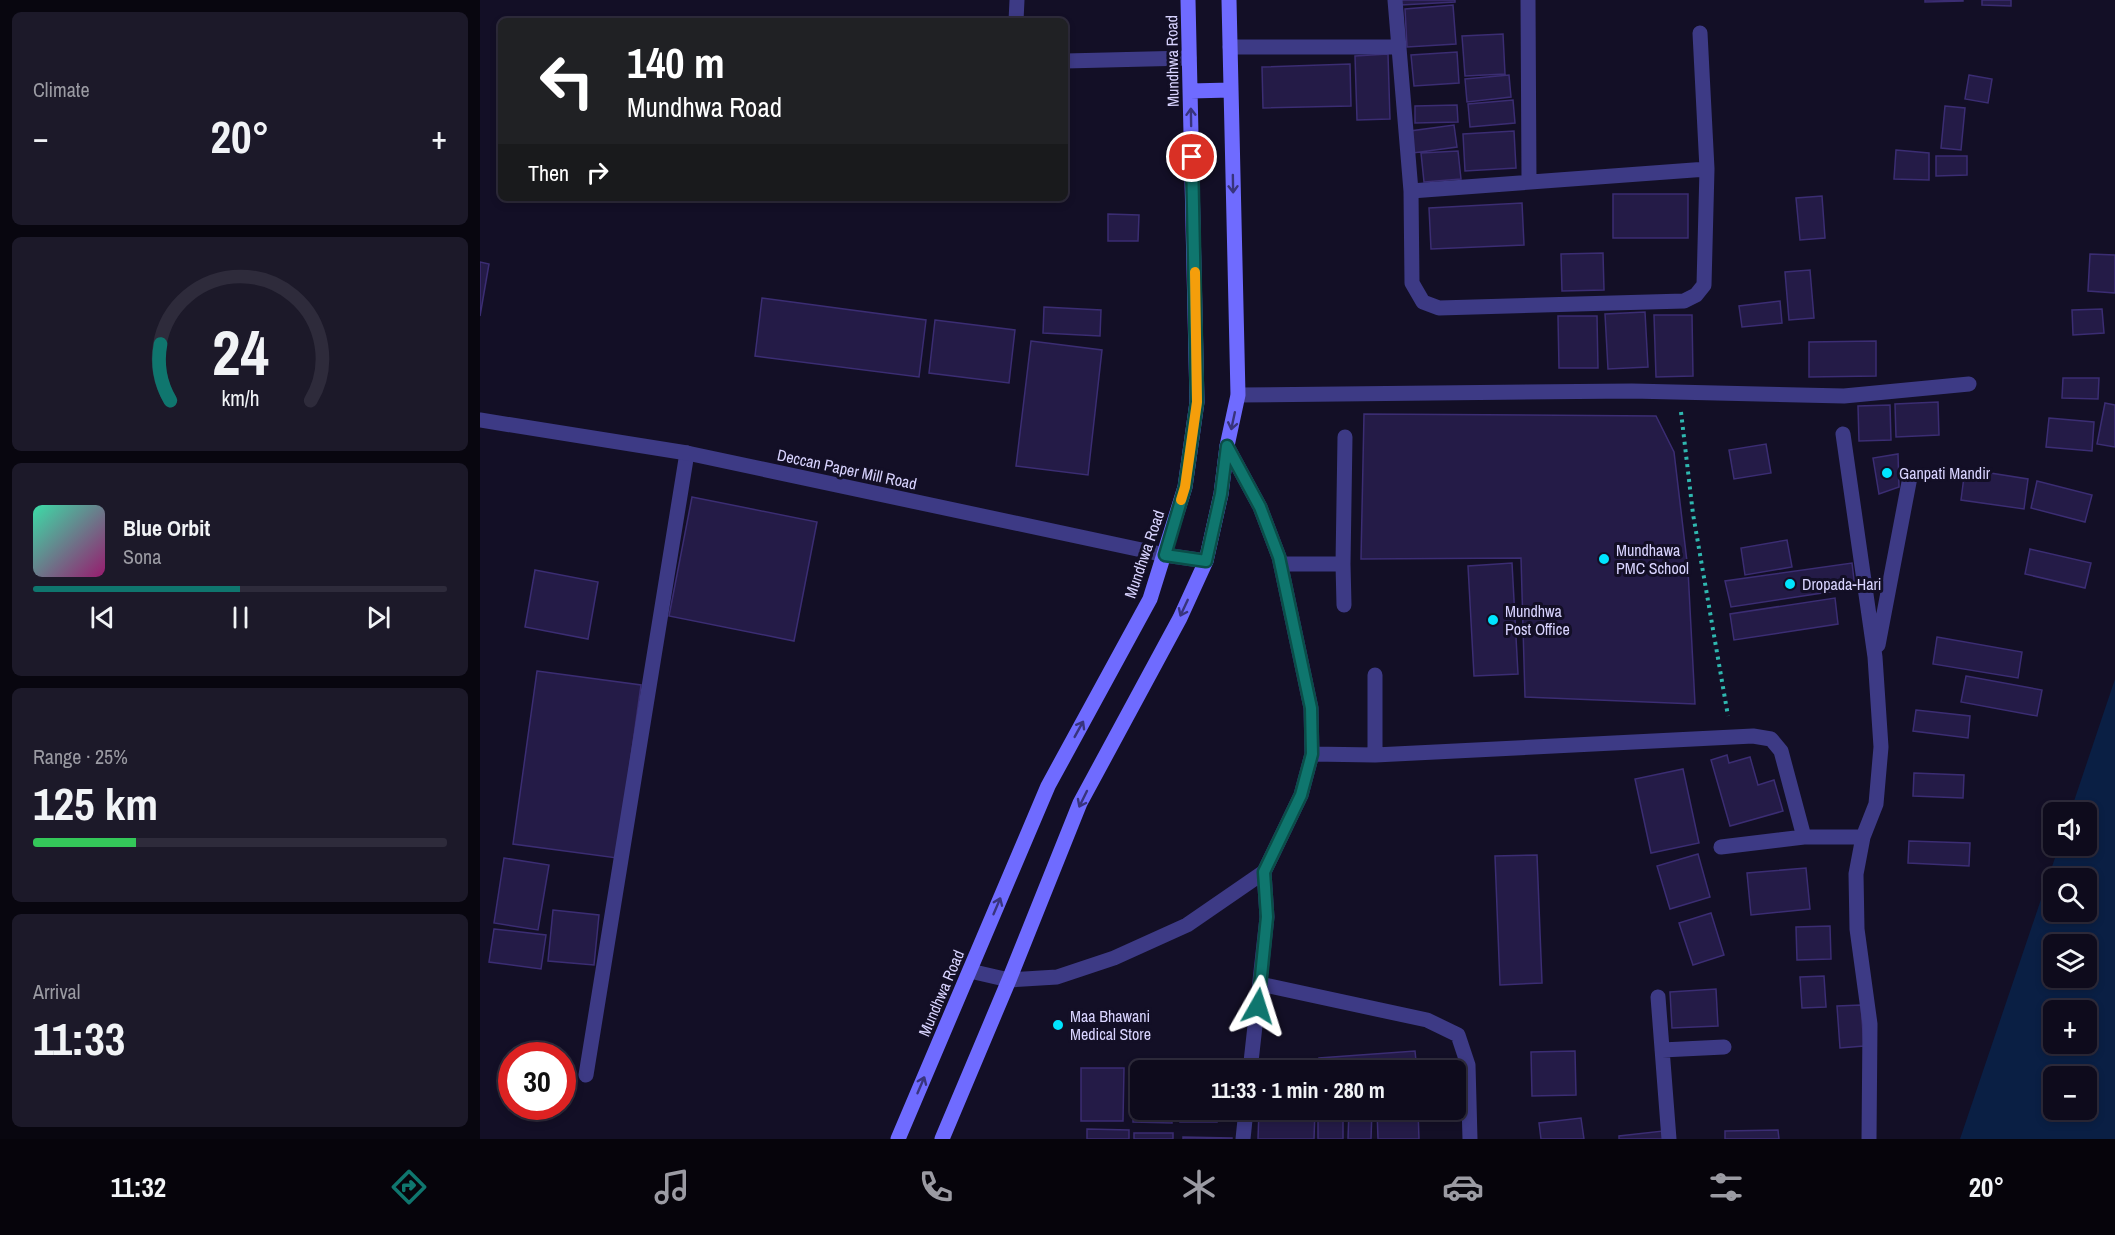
<!DOCTYPE html>
<meta charset="utf-8">
<style>
:root{--surface:#0e0b1c;--page:#1c1929;--text:#f1f3f6;--muted:#9b9ba3;--line:#2e2b3b;--accent:#0f766e}
body{margin:0;font-family:"Archivo Narrow",sans-serif;background:var(--page);color:var(--text);height:100vh;display:flex;flex-direction:column;font-size:22px;white-space:nowrap}
*{box-sizing:border-box;margin:0}
p{font-size:20px;color:var(--muted)}
.icon{flex:none;width:33px;height:33px;fill:none;stroke:currentColor;stroke-width:2;stroke-linecap:round;stroke-linejoin:round}
.map{position:relative;flex:1;overflow:hidden}
.drawer{display:flex;flex-direction:column;gap:12px;padding:12px;background:#08060f;width:480px}
.drawer>*{flex:none}
.hud{position:absolute;left:18px;top:18px;width:570px;height:183px;border-radius:9px;box-shadow:0 3px 9px #0003,0 0 0 2px var(--line);background:#202124;color:#fff;overflow:hidden}
.tools{position:absolute;left:1563px;top:802px;display:grid;gap:12px}
.tools a{display:grid;place-items:center;width:54px;height:54px;border-radius:9px;background:var(--surface);box-shadow:0 3px 9px #0003,0 0 0 2px var(--line);font-size:30px}
.speed{position:absolute;left:18px;top:1042px;display:flex;gap:12px;font-size:30px;font-weight:700;text-align:center}
.speed>*{display:grid;place-content:center;width:78px;height:78px;border-radius:50%;background:var(--surface);box-shadow:0 3px 9px #0003,0 0 0 2px var(--line);line-height:1}
.speed .limit{border:9px solid #d22;background:#fff;color:#111}
.pin{position:absolute;display:grid;place-items:center;width:51px;height:51px;color:#fff;margin:-26px;border:3px solid #fff;border-radius:50%;box-shadow:0 2px 6px #0007}
.me{position:absolute;width:66px;margin:-33px;rotate:6deg;stroke-linejoin:round;filter:drop-shadow(0 0 4px #0008)}
.turn{display:flex;align-items:center;gap:21px;height:126px;padding:0 30px;font-size:27px}
.turn .icon{width:78px;height:78px;stroke-width:2.5}
.turn b{display:block;font-size:42px;line-height:51px}
.then{display:flex;align-items:center;height:57px;padding:0 30px;background:#0003;gap:12px;font-size:22px}
.big{font-size:45px;font-weight:700;line-height:1.1}
.drawer .card{flex:1;display:flex;flex-direction:column;justify-content:center;gap:9px;min-width:0;padding:0 21px;border-radius:9px;background:var(--page)}
.drawer .dial{align-items:center;gap:0}
.dial svg{height:156px;overflow:visible;fill:none;stroke:var(--line);stroke-width:7;stroke-linecap:round;text-anchor:middle}
.dial text{fill:var(--text);stroke:none}
.song{display:flex;align-items:center;gap:18px}
.cover{width:72px;height:72px;border-radius:9px;background:linear-gradient(135deg,hsl(160 70% 55%),hsl(320 70% 35%))}
.played{height:6px;border-radius:3px;background:linear-gradient(90deg,var(--accent) 50%,var(--line) 50%)}
.keys{display:flex;justify-content:space-around;direction:ltr}
.heat{display:flex;justify-content:space-between;align-items:center;font-size:33px;direction:ltr}
.charge{height:9px;border-radius:4px;background:linear-gradient(90deg,#34c759 25%,var(--line) 0)}
.trip{position:absolute;left:650px;top:1060px;width:336px;height:60px;border-radius:9px;background:var(--surface);box-shadow:0 3px 9px #0003,0 0 0 2px var(--line);font-weight:700;line-height:60px;text-align:center}
.dock{display:flex;height:96px;justify-content:space-around;align-items:center;background:#06040b;color:var(--muted)}
.dock .icon{width:42px;height:42px}
.dock .current{color:var(--accent)}
.dock b{font-size:27px;color:var(--text)}
main{display:flex;flex:1;min-height:0}
.map>svg:first-child{display:block}
</style>
<main>
<section class="drawer">
<div class="card"><p>Climate</p>
<div class="heat"><a>−</a><b class="big">20°</b><a>+</a></div>
</div>
<div class="card dial"><svg viewBox="0 0 100 80">
<path d="M14 69A42 42 0 1 1 86 69"/>
<path d="M14 69A42 42 0 0 1 9 40" stroke="#0f766e"/>
<text x="50" y="56" font-size="32" font-weight="700">24</text>
<text x="50" y="72" font-size="11">km/h</text>
</svg></div>
<div class="card">
<div class="song"><i class="cover"></i><div><b>Blue Orbit</b><p>Sona</p></div></div>
<div class="played"></div>
<div class="keys"><svg class="icon" aria-label="previous" viewBox="0 0 24 24"><path d="M18 5L8 12l10 7zM5 5v14"/></svg><svg class="icon" aria-label="pause" viewBox="0 0 24 24"><path d="M8 5v14M16 5v14"/></svg><svg class="icon" aria-label="next" viewBox="0 0 24 24"><path d="M6 5l10 7-10 7zM19 5v14"/></svg></div>
</div>
<div class="card"><p>Range · 25%</p><b class="big">125 km</b><div class="charge"></div></div>
<div class="card"><p>Arrival</p><b class="big">11:33</b></div>
</section>
<div class="map">
<svg width="1635" height="1139" viewBox="0 0 1635 1139">
<rect width="100%" height="100%" fill="#130f26"/>
<!-- water -->
<path fill="#0a1f44" fill-rule="evenodd" d="M1635,679V1139H1480L1579,846H1606V813H1590ZM1574,879H1606V912H1574ZM1574,945H1606V978H1574ZM1574,1011H1606V1044H1574ZM1574,1077H1606V1110H1574Z"/>
<!-- building -->
<path fill="#241b47" stroke="#3b2d73" stroke-width="1.5" d="M921,0H975V2L921,5Z
M1445,0H1483V1L1445,2Z
M1502,0H1531V6L1502,5Z
M973,5L976,44L927,47L925,9Z
M1023,34L1025,74L985,76L982,36Z
M977,52L979,83L934,86L931,55Z
M908,54L910,119L877,120L875,56Z
M870,64L871,106L783,108L782,67Z
M1029,75L1031,97L987,102L985,79Z
M1489,75L1512,79L1508,103L1485,99Z
M1033,100L1035,123L990,127L988,104Z
M977,105L978,122L935,123V106Z
M1465,106L1485,108L1481,150L1461,148Z
M974,125L977,147L933,153L930,131Z
M1034,131L1036,168L985,171L983,134Z
M1416,150L1449,153V180L1414,179Z
M978,151L981,179L944,182L941,153Z
M1456,156H1487V175L1456,176Z
M1133,194H1208V238H1133Z
M1342,196L1345,238L1320,240L1316,198Z
M1042,203L1044,245L951,249L949,208Z
M628,214L659,215L658,241H628Z
M1123,253L1124,290L1082,291L1081,254Z
M1610,254L1635,255V293L1608,291Z
M0,262L9,264L0,316Z
M1330,270L1334,318L1309,320L1305,272Z
M282,298L446,320L439,377L275,356Z
M1300,301L1302,323L1262,327L1259,306Z
M564,307L621,310L620,336L563,333Z
M1622,309L1624,333L1593,335L1592,310Z
M1165,312L1168,367L1128,369L1125,314Z
M1174,315H1212L1213,376L1176,377Z
M1078,316H1117L1118,368H1079Z
M455,320L535,330L529,383L449,373Z
M551,341L622,350L608,475L536,466Z
M1396,341V376L1329,377V342Z
M1583,378H1619L1618,399L1582,398Z
M1458,402L1459,435L1416,437L1415,404Z
M1625,403L1635,405V447L1617,444Z
M1410,405L1411,440L1379,441L1378,406Z
M884,414L1176,416L1194,452L1208,570L1215,704L1045,697L1041,558L881,559Z
M1569,418L1614,422L1612,451L1566,447Z
M1286,444L1291,473L1254,479L1249,450Z
M1418,454L1419,487L1399,494L1393,458Z
M1485,469L1548,479L1544,509L1481,500Z
M1557,481L1612,495L1605,522L1551,508Z
M212,497L337,522L314,641L189,616Z
M1307,540L1312,567L1265,575L1261,548Z
M1550,549L1611,563L1605,588L1545,574Z
M1032,563L1038,674L994,676L988,566Z
M1372,563L1375,588L1251,607L1245,581Z
M55,570L118,582L108,639L45,627Z
M1355,598L1358,624L1254,640L1250,614Z
M1457,637L1542,652L1538,678L1453,664Z
M57,671L161,685L137,858L33,844Z
M1486,676L1562,690L1557,716L1481,702Z
M1436,710L1490,716L1488,738L1433,731Z
M1247,755L1249,763L1270,757L1278,785L1294,780L1303,811L1250,826L1231,760Z
M1203,769L1219,843L1171,853L1155,779Z
M1434,773L1484,775L1483,798L1433,796Z
M1429,841L1490,843L1489,866L1428,863Z
M1218,854L1230,897L1190,909L1177,866Z
M1057,855L1062,983L1020,985L1015,856Z
M24,858L69,865L58,930L14,923Z
M1326,868L1330,909L1271,915L1267,873Z
M73,910L119,915L114,965L68,961Z
M1231,913L1244,955L1213,965L1199,923Z
M1350,926L1351,959L1317,960L1316,927Z
M14,929L66,935L61,969L9,962Z
M1344,976L1346,1007L1322,1008L1320,977Z
M1236,989L1238,1026L1192,1028L1190,992Z
M1381,1005L1384,1046L1360,1048L1357,1006Z
M935,1051L937,1071H840L839,1058Z
M1095,1051L1096,1095L1052,1096L1051,1052Z
M834,1061L835,1071H783V1065Z
M700,1066H737V1071H700Z
M601,1068H644L643,1121H601Z
M654,1085H660V1110H692V1123L653,1122Z
M700,1110H737V1122H700Z
M779,1110H835L834,1139H778Z
M838,1110H863V1139H838Z
M869,1110H892L891,1139H868Z
M897,1110H938L939,1139H898Z
M1101,1118L1104,1139H1061L1059,1123Z
M607,1129L649,1130V1139H607Z
M1298,1130L1299,1139H1245V1131Z
M1183,1131L1184,1139H1139V1136Z
M654,1133H693V1139H654Z
M703,1137L752,1138V1139H703Z"/>
<g fill="none" stroke-linecap="round" stroke-linejoin="round">
<!-- path -->
<path stroke="#2fb8b0" stroke-width="4" stroke-dasharray="3 4.5" stroke-linecap="butt" d="M1201,412L1213,514L1248,716"/>
<!-- lane -->
<path stroke="#3d3a85" stroke-width="15" d="M536,21L537,0
M585,61L709,58
M106,1075L207,453"/>
<!-- street -->
<path stroke="#3d3a85" stroke-width="15" d="M915,0L931,191L932,283L943,302L959,308L1204,301L1216,295L1224,285L1227,169L1220,33
M1048,0L1049,181
M750,47H919
M931,191L1227,169
M758,395L1152,391L1364,396L1489,384
M0,420L207,453L685,555L726,561
M1363,434L1395,657L1401,747L1396,804L1383,837L1376,874L1377,929L1390,1024L1389,1139
M801,564H863L865,437
M863,564L864,605
M1398,645L1430,477
M832,754L895,755L1273,736L1291,739L1301,751L1324,837L1241,847
M895,755V675
M1324,837H1383
M490,971L529,980L577,977L634,958L707,925L784,872L821,795L832,754L831,708L799,557L780,507L747,446
M780,984L947,1020L978,1035L988,1065L990,1139
M1178,997L1189,1139
M1182,1050L1244,1047
M770,1071L787,917L784,872
M763,1139L766,1110"/>
<!-- secondary -->
<path stroke="#6f6bff" stroke-width="15" d="M710,91L751,90
M418,1139L568,786L670,599L705,487L717,402L708,0
M462,1139L529,980L600,803L700,618L726,561L741,494L747,446L758,395L749,0"/>
</g>
<!-- one-way arrows -->
<defs><path id="oneway-shaft" d="M-6 0H5M1.5-3L5.5 0L1.5 3" fill="none" stroke-width="1.6" stroke-linecap="round" stroke-linejoin="round" transform="scale(1.5)"/></defs>
<g stroke="#38347d">
<use href="#oneway-shaft" transform="translate(711 117) rotate(-91)"/>
<use href="#oneway-shaft" transform="translate(753 184) rotate(89)"/>
<use href="#oneway-shaft" transform="translate(753 421) rotate(102)"/>
<use href="#oneway-shaft" transform="translate(704 608) rotate(115)"/>
<use href="#oneway-shaft" transform="translate(599 729) rotate(-61)"/>
<use href="#oneway-shaft" transform="translate(603 799) rotate(116)"/>
<use href="#oneway-shaft" transform="translate(517 906) rotate(-67)"/>
<use href="#oneway-shaft" transform="translate(441 1085) rotate(-67)"/>
</g>
<g fill="none" stroke-linecap="round" stroke-linejoin="round">
<defs>
<path id="route" d="M712,157L717,402L705,487L685,555L726,561L741,494L747,446L780,507L799,557L831,708L832,754L821,795L784,872L787,917L778,1006"/>
</defs>
<!-- route casing -->
<use href="#route" stroke="#0a4d48" stroke-width="15"/>
<!-- route -->
<use href="#route" stroke="#0f766e" stroke-width="10"/>
<!-- slow -->
<path stroke="#f59e0b" stroke-width="10" d="M701,500L705,487L717,402L715,272"/>
</g>
<!-- markers -->
<g fill="#00e5ff" stroke="#130f26" stroke-width="2">
<circle cx="1407" cy="473" r="6"/>
<circle cx="1124" cy="559" r="6"/>
<circle cx="1310" cy="584" r="6"/>
<circle cx="1013" cy="620" r="6"/>
<circle cx="578" cy="1025" r="6"/>
</g>
<g text-anchor="middle" stroke-width="6" stroke-linejoin="round" paint-order="stroke">
<!-- street labels -->
<g font-size="16" fill="#d9d4ff" stroke="#130f26">
<text transform="translate(692 61) rotate(-91)" y="6">Mundhwa Road</text>
<text transform="translate(367 469) rotate(12)" y="6">Deccan Paper Mill Road</text>
<text transform="translate(664 554) rotate(-71)" y="6">Mundhwa Road</text>
<text transform="translate(461 993) rotate(-67)" y="6">Mundhwa Road</text>
</g>
<!-- poi labels -->
<g font-size="16" fill="#d9d4ff" stroke="#130f26" text-anchor="start">
<text x="1419" y="479">Ganpati Mandir</text>
<text x="1136" y="556">Mundhawa<tspan x="1136" dy="18">PMC School</tspan></text>
<text x="1322" y="590">Dropada-Hari</text>
<text x="1025" y="617">Mundhwa<tspan x="1025" dy="18">Post Office</tspan></text>
<text x="590" y="1022">Maa Bhawani<tspan x="590" dy="18">Medical Store</tspan></text>
</g>
</g>
</svg>
<div class="tools">
<a><svg class="icon" aria-label="sound" viewBox="0 0 24 24"><path d="M4 9h4l5-4v14l-5-4H4zM17 9q2 3 0 6"/></svg></a>
<a><svg class="icon" aria-label="search" viewBox="0 0 24 24"><circle cx="10" cy="10" r="6"/><path d="M15 15l6 6"/></svg></a>
<a><svg class="icon" aria-label="layers" viewBox="0 0 24 24"><path d="M12 4l9 5-9 5-9-5zM3 14l9 5 9-5"/></svg></a>
<a>+</a>
<a>−</a>
</div>
<div class="speed"><div class="limit">30</div></div>
<div class="pin" style="left:712px;top:157px;background:#d93025"><svg class="icon" aria-label="arrive" viewBox="0 0 24 24"><path d="M6 21V4h12l-3 4 3 4H6"/></svg></div>
<svg class="me" style="left:778px;top:1006px" viewBox="-20 -20 40 40"><path d="M0-17L14 15 0 8-14 15z" fill="#0f766e" stroke="#fff" stroke-width="4"/></svg>
<div class="trip">11:33 · 1 min · 280 m</div>
<div class="hud">
<div class="turn"><svg class="icon" aria-label="left" viewBox="0 0 24 24"><path d="M17 20v-9H6M10 6l-5 5 5 5"/></svg><div><b>140 m</b>Mundhwa Road</div></div>
<div class="then">Then<svg class="icon" aria-label="right" viewBox="0 0 24 24"><path d="M7 20v-9h11M14 6l5 5-5 5"/></svg></div>
</div>
</div>
</main>
<nav class="dock">
<b>11:32</b>
<svg class="icon current" aria-label="directions" viewBox="0 0 24 24"><path d="M12 3l9 9-9 9-9-9zM9 14v-3h6M13 9l2 2-2 2"/></svg>
<svg class="icon" aria-label="music" viewBox="0 0 24 24"><path d="M9 18V5l10-2v13"/><circle cx="6" cy="18" r="3"/><circle cx="16" cy="16" r="3"/></svg>
<svg class="icon" aria-label="phone" viewBox="0 0 24 24"><path d="M5 4h4l2 5-3 2q2 4 5 5l2-3 5 2v4C11 20 4 13 5 4z"/></svg>
<svg class="icon" aria-label="climate" viewBox="0 0 24 24"><path d="M12 3v18M4 7l16 10M4 17L20 7"/></svg>
<svg class="icon" aria-label="car" viewBox="0 0 24 24"><path d="M5 17H2v-5l4-1 3-4h7l3 4 3 1v5h-3M9 17h6M6 11h13"/><circle cx="7" cy="17" r="2"/><circle cx="17" cy="17" r="2"/></svg>
<svg class="icon" aria-label="filters" viewBox="0 0 24 24"><path d="M4 7h16M4 17h16"/><circle cx="9" cy="7" r="2"/><circle cx="15" cy="17" r="2"/></svg>
<b>20°</b>
</nav>
